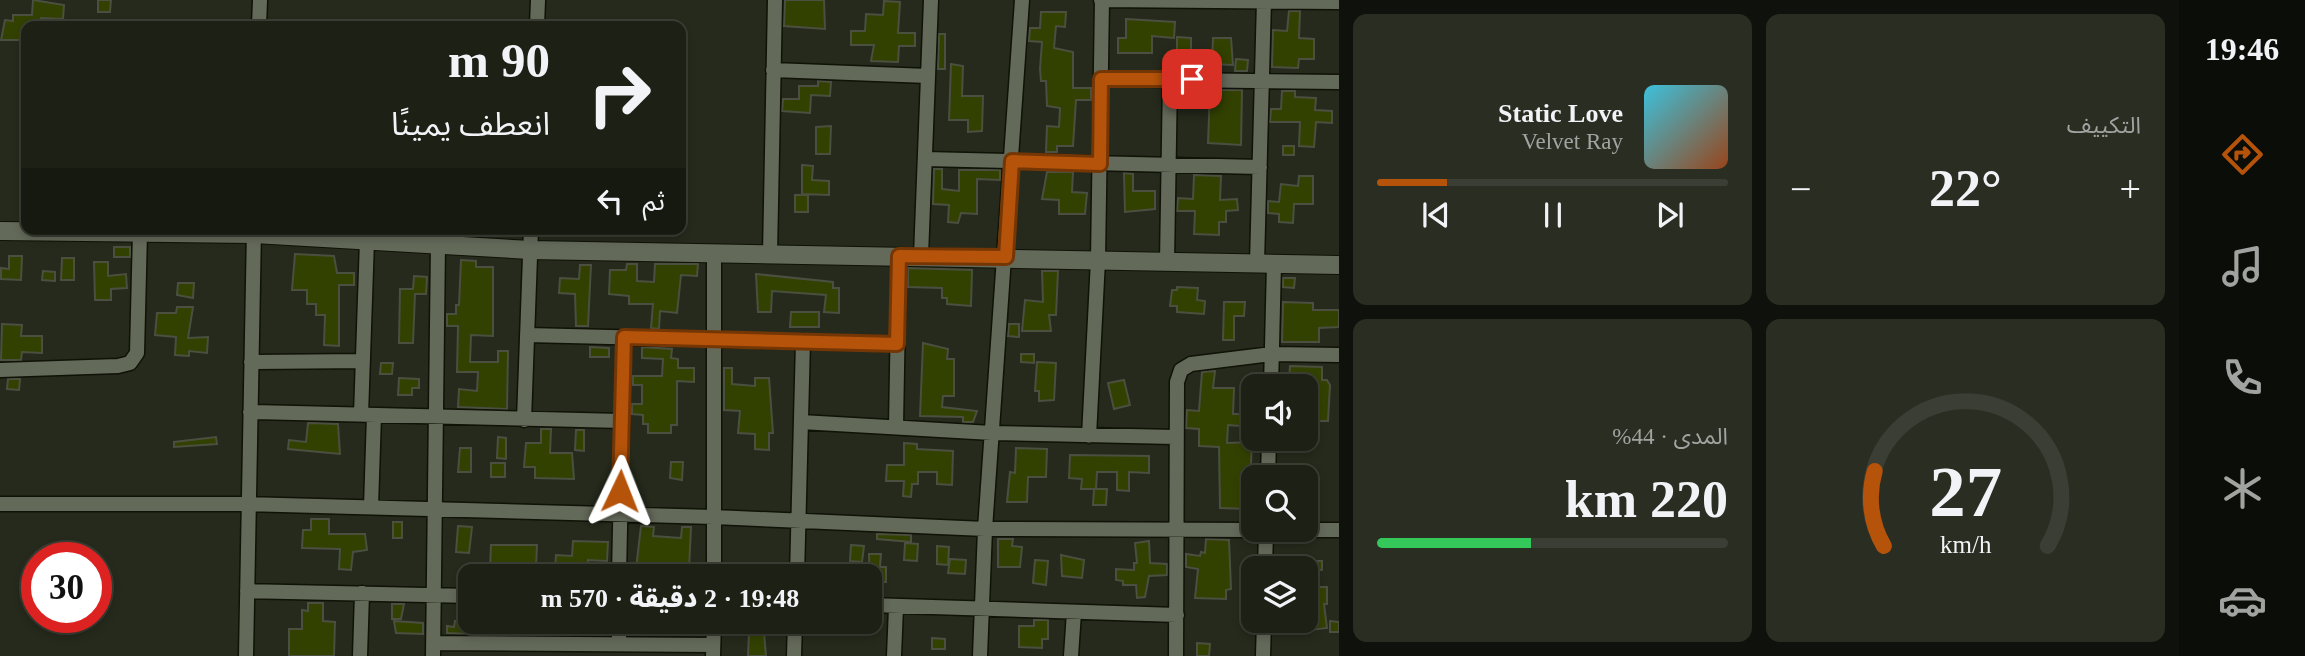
<!DOCTYPE html>
<html lang="ar">
<meta charset="utf-8">
<style>
:root{--surface:#1c2015;--page:#292d22;--text:#f1f3f6;--muted:#a0a3a0;--line:#3a3e34;--accent:#b45309}
body{margin:0;font-family:"Times New Roman","Noto Sans Arabic",serif;background:var(--page);color:var(--text);direction:rtl;height:100vh;display:flex;flex-direction:column;font-size:26px;white-space:nowrap}
*{box-sizing:border-box;margin:0}
p{font-size:23px;color:var(--muted)}
.icon{flex:none;width:38px;height:38px;fill:none;stroke:currentColor;stroke-width:2;stroke-linecap:round;stroke-linejoin:round}
.map{position:relative;flex:1;overflow:hidden;direction:ltr}
.sheet{display:flex;flex-direction:column;gap:14px;padding:14px;background:#0f120c;width:840px}
.sheet>*{flex:none}
.hud{position:absolute;left:21px;top:21px;width:665px;height:214px;border-radius:14px;box-shadow:0 4px 10px #0003,0 0 0 2px var(--line);direction:rtl;background:#1c2015;color:var(--text);overflow:hidden}
.tools{position:absolute;left:1241px;top:374px;display:grid;gap:14px}
.tools a{display:grid;place-items:center;width:77px;height:77px;border-radius:14px;background:var(--surface);box-shadow:0 4px 10px #0003,0 0 0 2px var(--line);font-size:35px}
.speed{position:absolute;left:21px;top:542px;display:flex;gap:14px;font-size:35px;font-weight:700;text-align:center}
.speed>*{display:grid;place-content:center;width:91px;height:91px;border-radius:50%;background:var(--surface);box-shadow:0 4px 10px #0003,0 0 0 2px var(--line);line-height:1}
.speed .limit{border:10px solid #d22;background:#fff;color:#111}
.pin{position:absolute;display:grid;place-items:center;width:60px;height:60px;color:#fff;margin:-30px;border-radius:14px;box-shadow:0 4px 10px #0006}
.me{position:absolute;width:77px;margin:-38px;rotate:2deg;stroke-linejoin:round;filter:drop-shadow(0 0 5px #0008)}
.turn{display:flex;align-items:center;gap:24px;height:147px;padding:0 21px;font-size:32px}
.turn .icon{width:91px;height:91px;stroke-width:2.5}
.turn b{display:block;font-size:49px;line-height:60px}
.then{display:flex;align-items:center;height:66px;padding:0 21px;background:#0003;gap:14px;font-size:26px}
.big{font-size:52px;font-weight:800;line-height:1.1}
.sheet .widget{flex:1;display:flex;flex-direction:column;justify-content:center;gap:10px;min-width:0;padding:0 24px;border-radius:14px;background:var(--page)}
.sheet .dial{align-items:center;gap:0}
.dial svg{height:182px;overflow:visible;fill:none;stroke:var(--line);stroke-width:7;stroke-linecap:round;text-anchor:middle}
.dial text{fill:var(--text);stroke:none}
.song{display:flex;align-items:center;gap:21px}
.cover{width:84px;height:84px;border-radius:10px;background:linear-gradient(135deg,hsl(190 70% 55%),hsl(20 70% 35%))}
.played{height:7px;border-radius:4px;background:linear-gradient(90deg,var(--accent) 20%,var(--line) 20%)}
.keys{display:flex;justify-content:space-around;direction:ltr}
.heat{display:flex;justify-content:space-between;align-items:center;font-size:38px;direction:ltr}
.charge{height:10px;border-radius:5px;background:linear-gradient(90deg,#34c759 44%,var(--line) 0)}
.sheet .tiles{flex:1;display:grid;gap:14px;grid-template-columns:repeat(2,1fr)}
.trip{position:absolute;left:458px;top:564px;width:424px;height:70px;border-radius:14px;background:var(--surface);box-shadow:0 4px 10px #0003,0 0 0 2px var(--line);font-weight:800;line-height:70px;text-align:center;direction:rtl}
main{display:flex;flex:1;min-height:0}
.tab-bar{display:flex;flex-direction:column;width:126px;justify-content:space-around;align-items:center;background:#0b0d08;color:var(--muted)}
.tab-bar .icon{width:49px;height:49px}
.tab-bar .current{color:var(--accent)}
.tab-bar b{font-size:32px;color:var(--text)}
.map>svg:first-child{display:block}
</style>
<main>
<nav class="tab-bar">
<b>19:46</b>
<svg class="icon current" aria-label="directions" viewBox="0 0 24 24"><path d="M12 3l9 9-9 9-9-9zM9 14v-3h6M13 9l2 2-2 2"/></svg>
<svg class="icon" aria-label="music" viewBox="0 0 24 24"><path d="M9 18V5l10-2v13"/><circle cx="6" cy="18" r="3"/><circle cx="16" cy="16" r="3"/></svg>
<svg class="icon" aria-label="phone" viewBox="0 0 24 24"><path d="M5 4h4l2 5-3 2q2 4 5 5l2-3 5 2v4C11 20 4 13 5 4z"/></svg>
<svg class="icon" aria-label="climate" viewBox="0 0 24 24"><path d="M12 3v18M4 7l16 10M4 17L20 7"/></svg>
<svg class="icon" aria-label="car" viewBox="0 0 24 24"><path d="M5 17H2v-5l4-1 3-4h7l3 4 3 1v5h-3M9 17h6M6 11h13"/><circle cx="7" cy="17" r="2"/><circle cx="17" cy="17" r="2"/></svg>
</nav>
<section class="sheet">
<div class="tiles">
<div class="widget"><p>التكييف</p>
<div class="heat"><a>−</a><b class="big">22°</b><a>+</a></div>
</div>
<div class="widget">
<div class="song"><i class="cover"></i><div><b>Static Love</b><p>Velvet Ray</p></div></div>
<div class="played"></div>
<div class="keys"><svg class="icon" aria-label="previous" viewBox="0 0 24 24"><path d="M18 5L8 12l10 7zM5 5v14"/></svg><svg class="icon" aria-label="pause" viewBox="0 0 24 24"><path d="M8 5v14M16 5v14"/></svg><svg class="icon" aria-label="next" viewBox="0 0 24 24"><path d="M6 5l10 7-10 7zM19 5v14"/></svg></div>
</div>
<div class="widget dial"><svg viewBox="0 0 100 80">
<path d="M14 69A42 42 0 1 1 86 69"/>
<path d="M14 69A42 42 0 0 1 10 36" stroke="#b45309"/>
<text x="50" y="56" font-size="32" font-weight="700">27</text>
<text x="50" y="72" font-size="11">km/h</text>
</svg></div>
<div class="widget"><p>المدى · 44%</p><b class="big">220 km</b><div class="charge"></div></div>
</div>
</section>
<div class="map">
<svg width="1339" height="656" viewBox="0 0 1339 656">
<rect width="100%" height="100%" fill="#252a1c"/>
<!-- building -->
<path fill="#324100" stroke="#4a4f40" stroke-width="2" d="M33,0L64,5L63,19L41,18V26H25V40H1L5,20L13,21V15H32Z
M98,0H111L110,12H98Z
M785,0H824L825,29L784,26Z
M884,1L900,2L898,33H915V46H899L898,62L871,61L874,45H851V31H865L866,14L883,15Z
M1289,11H1300L1299,38L1314,39V59H1299L1298,68L1272,67L1273,30L1287,31Z
M1041,12H1066L1065,27L1056,26L1054,48L1073,52V88H1091V100H1076L1073,146H1057V152H1046L1047,126L1059,127L1060,108L1047,106L1046,81H1041L1040,69L1042,42L1029,41L1030,28H1040Z
M1126,19L1175,22L1174,38L1152,36V53H1118V38H1126Z
M939,34H945V69H938Z
M1177,37L1191,38V52H1177Z
M1213,38H1231L1233,65L1212,64Z
M1236,59L1248,60L1247,71H1235Z
M951,64L963,66L962,96H983L982,131L968,132V120H949Z
M818,81L831,82L830,96L811,95L810,113L782,111L783,99H799V86H818Z
M1210,90H1242L1241,145L1208,143Z
M1282,91H1295V97L1316,98L1315,110L1332,111V123L1316,122L1314,147L1299,146L1300,122H1270L1271,109H1281Z
M831,126L830,154H816V127Z
M1283,146H1294V155H1283Z
M802,165L813,166L812,180L829,181V195L802,194Z
M934,169H942V189L959,191V170H1000V180L977,179V214L961,213L958,223L948,222L949,205L933,204Z
M1047,172H1073L1072,192L1087,193L1085,214H1059V200L1042,199Z
M1124,173L1133,174V191H1155V209L1125,212Z
M1194,175L1221,176L1220,200L1237,199L1238,210L1226,211V222H1219V235L1194,234L1195,211H1177L1178,198L1193,199Z
M1299,176H1313V204H1294L1293,223L1279,222V214L1268,213V201L1279,202L1281,184L1298,186Z
M795,195H808V212H795Z
M114,247H130V257H114Z
M295,254L334,256L337,273H354V285H339V346L324,345L325,315H316V304H307V290H292Z
M9,256H22L21,280L1,279V268L9,269Z
M62,258H74V280H61Z
M461,260L476,261V267H493V336L471,335L470,362H498V351H508L507,409L458,407L459,389L477,391L478,372H457L458,326H447V314H456V305H459Z
M94,262H108V276L126,274L127,288L111,289V300H95Z
M627,264H637V281L654,282L655,264H698L697,276L681,275L677,313L660,311L659,329L651,328L653,304H629V296L609,294L610,270H626Z
M580,265H591L588,326H576L575,294L559,293L560,278L579,279Z
M908,268L972,270L971,306L947,304V298H942V288L908,287Z
M43,271L55,272V281L42,280Z
M1042,271H1058L1056,315H1049L1051,331H1022L1025,300L1043,302Z
M756,274L833,282V288H839V313L824,312L826,295L772,291L771,312H758Z
M414,276L427,277L426,294H415L413,343H399L400,289H413Z
M1283,278H1295L1294,288L1283,287Z
M178,283H194L193,298L177,295Z
M1177,287L1198,288L1197,300L1205,301L1204,314L1177,312V306H1170L1172,290H1177Z
M1224,302H1245L1244,316H1234V340H1223Z
M1283,302L1313,303V310H1339V327L1319,328V342H1282Z
M177,307H193L188,338L208,337L207,353L189,351V356L175,355L176,337L155,335L157,313H176Z
M791,312H819V327H790Z
M2,324L22,325L21,336H42V353L22,352L21,360H1Z
M1009,324H1019V337L1008,336Z
M923,343L948,349L947,359H954V396H943L942,407L977,411L973,422H963V417L920,416Z
M590,347L609,348V357H590Z
M642,347L672,349L671,358L678,359V368H694V382L677,381V425H671V433H648V424H643V415L632,414V404H642V385H633V376H662L663,359L642,358Z
M1021,354H1034V363L1021,362Z
M1037,362L1056,363L1054,400L1039,401V391H1035Z
M381,363H393L392,374H380Z
M1290,366L1322,367V380H1327L1330,385L1328,421H1308V411H1314L1313,382L1289,381Z
M724,368H732V384L755,386V378H769L773,433H769V450L755,449V434L738,433L740,411L724,410Z
M1215,371L1213,388H1234L1233,414H1241L1240,426L1228,425L1227,443L1252,442L1249,509L1220,508L1219,447L1199,446V429L1186,428L1187,410L1199,411L1202,372Z
M399,378L419,379V388H412V395H398Z
M8,379H20L19,390L7,389Z
M1124,380L1130,405L1114,409L1108,383Z
M308,423L338,424L340,454L288,449L289,440L306,442Z
M541,429H551L550,453H572L574,479L535,478V467H524L526,443H541Z
M576,430H584V451L575,450Z
M216,437L217,444L174,447V442Z
M498,437L506,438V459L497,458Z
M1279,439H1305L1304,448L1278,445Z
M904,443L917,444V449L953,451L952,485L937,484V472H918V484H912L911,497L903,496L904,481H886L887,465H904Z
M460,448H471V472H458Z
M1016,448L1047,449L1046,477H1028L1027,502H1007L1010,472L1015,473Z
M1070,455L1149,456V473L1129,472V491L1117,490V472H1097L1096,489H1107L1106,505H1093L1094,489H1081L1082,479L1069,478Z
M671,462H683L682,480L670,478Z
M491,463H505V477H491Z
M311,519H329V534H365L367,550L353,552L351,570L339,569L340,549L302,548L303,530H311Z
M393,522H402V538H393Z
M458,526L472,527L469,553L456,552Z
M641,526L654,527L653,536L681,538L682,527H691L689,569H636Z
M877,534L911,535V542L877,539Z
M998,539H1013L1012,546L1022,547L1020,567H998Z
M1206,539L1229,540L1231,589L1226,590V599L1195,598L1198,569L1186,567V554L1200,556L1201,552L1205,553Z
M573,541L608,542L607,561L588,560L589,573L569,576H509V570L490,569L491,545H537L536,568L555,567L556,555L572,556Z
M1149,541L1150,563L1167,564V575L1149,576L1145,597L1137,598L1136,585H1123V581L1116,580V569L1134,570V563H1137L1135,543Z
M905,543L918,544L917,561L904,560Z
M851,545L864,546L862,562L850,561Z
M937,546L949,547L948,565L937,564Z
M869,554H881L880,567H886V582H879V590H870Z
M1061,555L1084,560L1082,578L1062,576Z
M950,559L966,560L965,574L948,573Z
M1035,560L1048,561L1046,585L1033,583Z
M1309,561H1322V570L1309,569Z
M1306,573L1315,574L1316,587H1327V604H1324L1327,628L1311,630L1308,610H1306Z
M308,603H323V621L335,622L334,656H289V629H302V610L308,611Z
M392,604H404L401,619H392Z
M1034,620H1048V639H1042V648L1019,647V626H1034Z
M394,621L423,623V634L396,633Z
M455,621H471L470,634L447,633V626L454,627Z
M1330,621L1339,622V632H1330Z
M749,633H764L766,656H748Z
M932,638L945,639V649H932Z
M1197,643L1210,644L1209,656H1197Z"/>
<g fill="none" stroke-linecap="round" stroke-linejoin="round">
<defs>
<path id="minor" d="M1101,0L1339,2
M259,26L260,0
M537,26L538,0
M773,70L928,76
M1101,79L1339,82
M925,159L1260,167
M714,253V576
M770,254L775,0
M921,256L931,0
M1167,262L1170,78
M1257,263L1264,0
M527,335L897,344
M251,362L363,361
M0,370L118,366L130,363L137,353L140,232
M1271,387L1274,264
M250,412L622,421
M361,415L367,240
M524,420L531,229
M801,422L992,433L1175,437
M896,426L899,256
M1089,436L1098,260L1102,0
M1268,478L1269,439
M0,504H248L714,517L985,529L1253,530
M371,507L374,415
M1306,530H1339
M1265,569L1266,530
M619,576L624,337
M797,576L803,341
M247,591L471,596
M870,605L1177,615
M619,621V644
M433,643L713,645
M246,656L254,229
M360,656L362,593
M433,656L438,244
M713,656L714,621
M794,656L795,621
M894,656L896,607
M980,656L985,529L1022,0
M1071,656L1074,612
M1176,656L1177,382L1181,370L1191,364L1272,354L1339,355
M1263,656L1264,621"/>
<path id="tertiary" d="M0,231L254,234L530,250L1339,265"/>
</defs>
<!-- minor casing -->
<use href="#minor" stroke="#0f1206" stroke-width="17"/>
<!-- tertiary casing -->
<use href="#tertiary" stroke="#0f1206" stroke-width="20"/>
<!-- minor -->
<use href="#minor" stroke="#646a5a" stroke-width="14"/>
<!-- tertiary -->
<use href="#tertiary" stroke="#646a5a" stroke-width="18"/>
</g>
<g fill="none" stroke-linecap="round" stroke-linejoin="round">
<defs>
<path id="route" d="M620,491L624,337L897,344L899,256L1006,257L1012,161L1100,164L1101,79H1192"/>
</defs>
<!-- route casing -->
<use href="#route" stroke="#753606" stroke-width="18"/>
<!-- route -->
<use href="#route" stroke="#b45309" stroke-width="12"/>
</g>
</svg>
<div class="tools">
<a><svg class="icon" aria-label="sound" viewBox="0 0 24 24"><path d="M4 9h4l5-4v14l-5-4H4zM17 9q2 3 0 6"/></svg></a>
<a><svg class="icon" aria-label="search" viewBox="0 0 24 24"><circle cx="10" cy="10" r="6"/><path d="M15 15l6 6"/></svg></a>
<a><svg class="icon" aria-label="layers" viewBox="0 0 24 24"><path d="M12 4l9 5-9 5-9-5zM3 14l9 5 9-5"/></svg></a>
</div>
<div class="speed"><div class="limit">30</div></div>
<div class="pin" style="left:1192px;top:79px;background:#d93025"><svg class="icon" aria-label="arrive" viewBox="0 0 24 24"><path d="M6 21V4h12l-3 4 3 4H6"/></svg></div>
<svg class="me" style="left:620px;top:491px" viewBox="-20 -20 40 40"><path d="M0-17L14 15 0 8-14 15z" fill="#b45309" stroke="#fff" stroke-width="4"/></svg>
<div class="trip">19:48 · 2 دقيقة · 570 m</div>
<div class="hud">
<div class="turn"><svg class="icon" aria-label="right" viewBox="0 0 24 24"><path d="M7 20v-9h11M14 6l5 5-5 5"/></svg><div><b>90 m</b>انعطف يمينًا</div></div>
<div class="then">ثم<svg class="icon" aria-label="left" viewBox="0 0 24 24"><path d="M17 20v-9H6M10 6l-5 5 5 5"/></svg></div>
</div>
</div>
</main>
